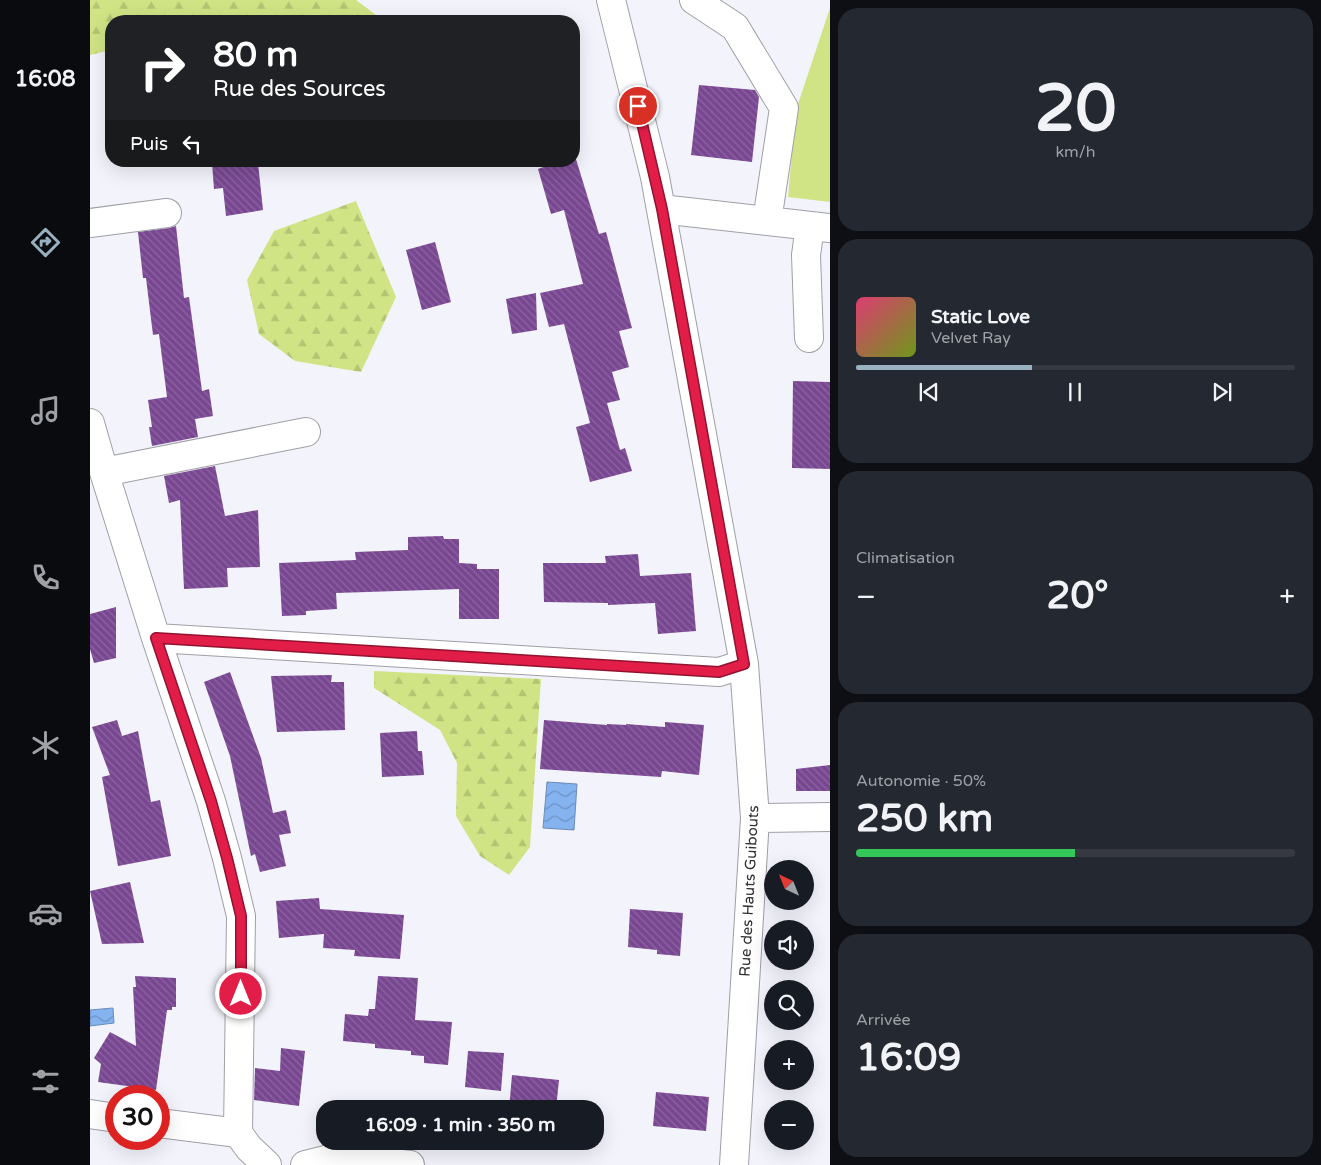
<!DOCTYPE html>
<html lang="fr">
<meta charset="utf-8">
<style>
:root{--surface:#171b24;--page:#242831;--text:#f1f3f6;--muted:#9ea1a6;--line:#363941;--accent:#98b0bf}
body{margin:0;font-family:"Varela Round",sans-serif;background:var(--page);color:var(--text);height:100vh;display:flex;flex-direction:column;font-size:19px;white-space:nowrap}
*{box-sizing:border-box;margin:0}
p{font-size:16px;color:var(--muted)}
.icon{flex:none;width:28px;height:28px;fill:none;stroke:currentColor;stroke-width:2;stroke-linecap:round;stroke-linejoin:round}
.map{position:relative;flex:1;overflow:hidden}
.panel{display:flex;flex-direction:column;gap:8px;padding:8px;background:#0d0f14;width:491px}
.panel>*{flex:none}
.top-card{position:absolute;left:15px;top:15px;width:475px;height:152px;border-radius:20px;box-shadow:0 5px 20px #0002;background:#202124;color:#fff;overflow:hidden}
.needle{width:32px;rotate:317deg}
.tools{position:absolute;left:674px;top:860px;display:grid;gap:10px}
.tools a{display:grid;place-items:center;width:50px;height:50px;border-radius:50%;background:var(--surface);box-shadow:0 5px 20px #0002;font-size:25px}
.speed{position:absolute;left:15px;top:1085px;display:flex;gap:10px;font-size:25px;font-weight:700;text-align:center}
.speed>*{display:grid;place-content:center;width:65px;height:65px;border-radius:50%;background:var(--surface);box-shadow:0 5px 20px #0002;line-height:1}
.speed .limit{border:8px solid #d22;background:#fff;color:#111}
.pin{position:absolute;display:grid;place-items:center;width:42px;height:42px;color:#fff;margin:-21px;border:2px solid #fff;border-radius:50%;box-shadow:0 1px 5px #0007}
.me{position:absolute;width:55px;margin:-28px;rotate:0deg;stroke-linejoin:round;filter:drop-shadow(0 0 4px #0008)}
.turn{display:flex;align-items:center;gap:18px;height:105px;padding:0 25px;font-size:22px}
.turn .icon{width:65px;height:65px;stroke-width:2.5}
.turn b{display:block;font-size:35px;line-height:42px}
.then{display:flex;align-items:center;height:48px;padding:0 25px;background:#0003;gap:10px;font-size:19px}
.big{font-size:38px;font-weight:700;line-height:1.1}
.panel .tile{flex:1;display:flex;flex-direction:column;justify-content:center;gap:8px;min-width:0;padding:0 18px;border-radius:20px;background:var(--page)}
.panel .dial{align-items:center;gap:0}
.dial b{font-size:65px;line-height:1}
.song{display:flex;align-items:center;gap:15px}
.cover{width:60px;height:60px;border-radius:8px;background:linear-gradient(135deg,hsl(340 70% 55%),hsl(80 70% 35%))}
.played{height:5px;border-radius:2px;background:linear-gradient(90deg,var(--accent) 40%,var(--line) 40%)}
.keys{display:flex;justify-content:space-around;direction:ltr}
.heat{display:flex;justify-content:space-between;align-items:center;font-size:28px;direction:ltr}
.charge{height:8px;border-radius:4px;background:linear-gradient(90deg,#34c759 50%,var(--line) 0)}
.trip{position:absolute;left:226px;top:1100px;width:288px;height:50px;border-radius:20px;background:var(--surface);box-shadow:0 5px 20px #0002;font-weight:700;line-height:50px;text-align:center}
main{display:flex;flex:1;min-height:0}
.menu{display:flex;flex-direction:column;width:90px;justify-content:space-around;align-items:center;background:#090b0e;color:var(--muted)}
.menu .icon{width:35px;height:35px}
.menu .current{color:var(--accent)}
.menu b{font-size:22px;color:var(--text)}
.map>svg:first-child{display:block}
</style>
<main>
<nav class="menu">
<b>16:08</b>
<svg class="icon current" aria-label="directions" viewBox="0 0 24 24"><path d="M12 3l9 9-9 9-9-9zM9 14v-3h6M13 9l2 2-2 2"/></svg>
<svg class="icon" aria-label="music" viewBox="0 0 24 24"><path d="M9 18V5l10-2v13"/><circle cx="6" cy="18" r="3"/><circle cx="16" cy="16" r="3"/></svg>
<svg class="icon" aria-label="phone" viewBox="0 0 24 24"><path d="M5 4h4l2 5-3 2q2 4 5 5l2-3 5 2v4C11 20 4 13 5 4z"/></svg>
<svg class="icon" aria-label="climate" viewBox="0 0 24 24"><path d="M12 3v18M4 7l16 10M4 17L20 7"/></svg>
<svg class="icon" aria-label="car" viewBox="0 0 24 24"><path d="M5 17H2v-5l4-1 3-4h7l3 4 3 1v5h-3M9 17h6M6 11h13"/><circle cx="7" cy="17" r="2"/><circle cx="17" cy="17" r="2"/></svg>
<svg class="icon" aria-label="filters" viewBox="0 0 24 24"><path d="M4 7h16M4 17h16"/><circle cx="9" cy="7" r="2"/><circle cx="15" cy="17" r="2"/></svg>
</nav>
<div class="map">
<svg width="740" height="1165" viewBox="0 0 740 1165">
<defs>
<pattern id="forest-firs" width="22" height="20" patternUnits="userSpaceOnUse" patternTransform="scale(1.25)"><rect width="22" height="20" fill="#d0e485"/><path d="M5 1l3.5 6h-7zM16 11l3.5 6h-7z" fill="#b3c473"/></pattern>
<pattern id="water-waves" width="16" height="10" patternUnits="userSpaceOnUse" patternTransform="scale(1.25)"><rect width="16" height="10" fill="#84b3f0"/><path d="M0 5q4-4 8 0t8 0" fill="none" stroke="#6d92c3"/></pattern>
<pattern id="building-back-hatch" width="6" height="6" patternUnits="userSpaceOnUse" patternTransform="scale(1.25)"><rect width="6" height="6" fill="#794792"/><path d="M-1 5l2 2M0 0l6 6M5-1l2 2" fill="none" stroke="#8b669e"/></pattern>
</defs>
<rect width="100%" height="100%" fill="#f3f3fb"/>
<!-- forest -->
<path fill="url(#forest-firs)" d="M0,0H266L294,21H21V50L0,55Z
M266,201L306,297L271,372L205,361L169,334L157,280L184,231Z
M284,671L451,679L440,847L419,875L390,856L366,816L367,763L350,730L284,688Z"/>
<!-- pitch -->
<path fill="#d0e485" d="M740,8V202L698,197L706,110Z"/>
<!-- water -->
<path fill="url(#water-waves)" stroke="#6b8cb8" d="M457,782L487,784L484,830L453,828Z
M23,1008L24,1023L0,1026V1010Z"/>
<!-- building -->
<path fill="url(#building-back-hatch)" d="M609,85L665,90L669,97L662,162L601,155Z
M485,156L509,234L516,232L542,328L529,331L539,367L522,372L530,400L517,403L530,450L535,448L542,471L500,482L486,427L500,423L474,324L459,327L450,293L493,284L474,210L461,214L448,169L470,161H484Z
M122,163H168L173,210L136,216L133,188L124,189Z
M86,226L94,298L99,297L112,391L119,389L123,416L105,419L108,437L62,446L59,427H62L58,400L77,397L69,334L63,335L56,278H53L48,232L79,228Z
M345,242L361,302L332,310L316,250Z
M446,293L447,330L422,334L416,299Z
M703,381L740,382V469L702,468Z
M125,466L135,516L168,510L170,567L137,568L138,587L94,589L90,500L79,503L74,476Z
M353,536L354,539H369V563L387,564V569H409V619H369V589L246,593L247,609L216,611V615L192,616L189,563L266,560L265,552L318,550V537Z
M548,554L550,576L601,573L606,631L568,634L565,603L518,605V603L454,602L453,563H516L515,556Z
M26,607V658L4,663L0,649V614Z
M140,672L171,758L183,813L196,810L201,833L189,835L196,866L170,872L165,854L161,856L140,756L114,682Z
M242,675L241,682H254L255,730L187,732L181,676Z
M27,720L32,736L48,731L61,802L70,800L81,856L28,866L12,777L20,775L2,727Z
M454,720L517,725V724L536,725V724L575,727V722L614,725L609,775L572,771L571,777L450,769Z
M327,731L328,751H332L334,775L292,777L290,733Z
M740,765V791H706V769Z
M40,882L54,943L12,944L0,891Z
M229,898L230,909L314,915L310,959L264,956L265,950L233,948L234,934L189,938L186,901Z
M540,909L593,913L590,956L567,954V950L538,947Z
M45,976L86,978V1007H82V1010H77L66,1090L8,1082L11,1064L4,1058L20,1032L46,1046L43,987H46Z
M288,976L328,978L325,1020L362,1022L358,1065L334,1063V1056L321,1055V1051L285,1048V1044L253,1041L255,1014L278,1016L279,1009H285Z
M191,1048L215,1051L209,1106L164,1100L165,1068L190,1071Z
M378,1051L414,1053L411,1091L375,1087Z
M422,1075L469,1080L466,1109H419Z
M566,1092L619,1097L616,1131L563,1126Z"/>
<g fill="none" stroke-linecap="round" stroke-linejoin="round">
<defs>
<path id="minor" d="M521,0L565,177L654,664L665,818L644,1165
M604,0L645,27L694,108L677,221
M571,209L740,228
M0,223L77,213
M719,338L716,255L720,226
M0,423L14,472L66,638L121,801L137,858L151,916L148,1133
M14,472L216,432
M66,638L629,672L654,664
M665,818L740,817
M0,1114L26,1118
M69,1123L148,1133L159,1148L177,1165
M215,1165L247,1157L320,1165"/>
</defs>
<!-- minor casing -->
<use href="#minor" stroke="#9f9fa6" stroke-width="30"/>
<!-- minor -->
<use href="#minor" stroke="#fff" stroke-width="28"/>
</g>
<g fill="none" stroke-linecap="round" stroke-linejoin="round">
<defs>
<path id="route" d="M151,994V916L137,858L121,801L66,638L629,672L654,664L572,209L548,106"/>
</defs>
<!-- route casing -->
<use href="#route" stroke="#92132f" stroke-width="12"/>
<!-- route -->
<use href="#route" stroke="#e11d48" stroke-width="9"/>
</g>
<g text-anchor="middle" stroke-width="5" stroke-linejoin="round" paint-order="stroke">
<!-- street labels -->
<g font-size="15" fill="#313134" stroke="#fff">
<text transform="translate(659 891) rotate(-87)" y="5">Rue des Hauts Guibouts</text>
</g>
</g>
</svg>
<div class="tools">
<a><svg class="needle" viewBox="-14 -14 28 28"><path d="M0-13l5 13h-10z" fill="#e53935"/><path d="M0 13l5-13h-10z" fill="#9ea1a6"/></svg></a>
<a><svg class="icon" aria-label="sound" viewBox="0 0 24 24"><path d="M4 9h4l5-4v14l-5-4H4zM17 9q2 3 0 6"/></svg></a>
<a><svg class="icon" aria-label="search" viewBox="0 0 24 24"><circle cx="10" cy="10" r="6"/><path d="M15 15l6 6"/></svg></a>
<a>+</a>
<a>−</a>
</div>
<div class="speed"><div class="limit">30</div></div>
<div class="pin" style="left:548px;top:106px;background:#d93025"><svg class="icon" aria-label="arrive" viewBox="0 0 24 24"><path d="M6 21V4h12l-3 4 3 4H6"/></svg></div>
<svg class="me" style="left:151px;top:994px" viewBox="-20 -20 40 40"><circle r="17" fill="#e11d48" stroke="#fff" stroke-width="3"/><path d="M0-11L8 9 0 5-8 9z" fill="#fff"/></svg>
<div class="trip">16:09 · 1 min · 350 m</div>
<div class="top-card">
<div class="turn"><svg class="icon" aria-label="right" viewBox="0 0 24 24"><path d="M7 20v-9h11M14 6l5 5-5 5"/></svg><div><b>80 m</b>Rue des Sources</div></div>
<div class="then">Puis<svg class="icon" aria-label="left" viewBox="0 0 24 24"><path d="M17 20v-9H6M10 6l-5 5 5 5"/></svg></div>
</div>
</div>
<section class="panel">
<div class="tile dial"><b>20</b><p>km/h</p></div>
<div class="tile">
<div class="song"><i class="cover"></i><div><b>Static Love</b><p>Velvet Ray</p></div></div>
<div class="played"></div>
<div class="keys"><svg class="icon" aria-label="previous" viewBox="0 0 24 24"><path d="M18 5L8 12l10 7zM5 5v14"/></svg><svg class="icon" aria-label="pause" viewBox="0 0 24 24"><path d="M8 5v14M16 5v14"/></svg><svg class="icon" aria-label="next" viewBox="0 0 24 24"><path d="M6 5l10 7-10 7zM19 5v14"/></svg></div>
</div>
<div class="tile"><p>Climatisation</p>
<div class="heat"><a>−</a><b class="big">20°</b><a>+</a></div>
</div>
<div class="tile"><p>Autonomie · 50%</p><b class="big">250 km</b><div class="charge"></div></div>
<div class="tile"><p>Arrivée</p><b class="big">16:09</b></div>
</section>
</main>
